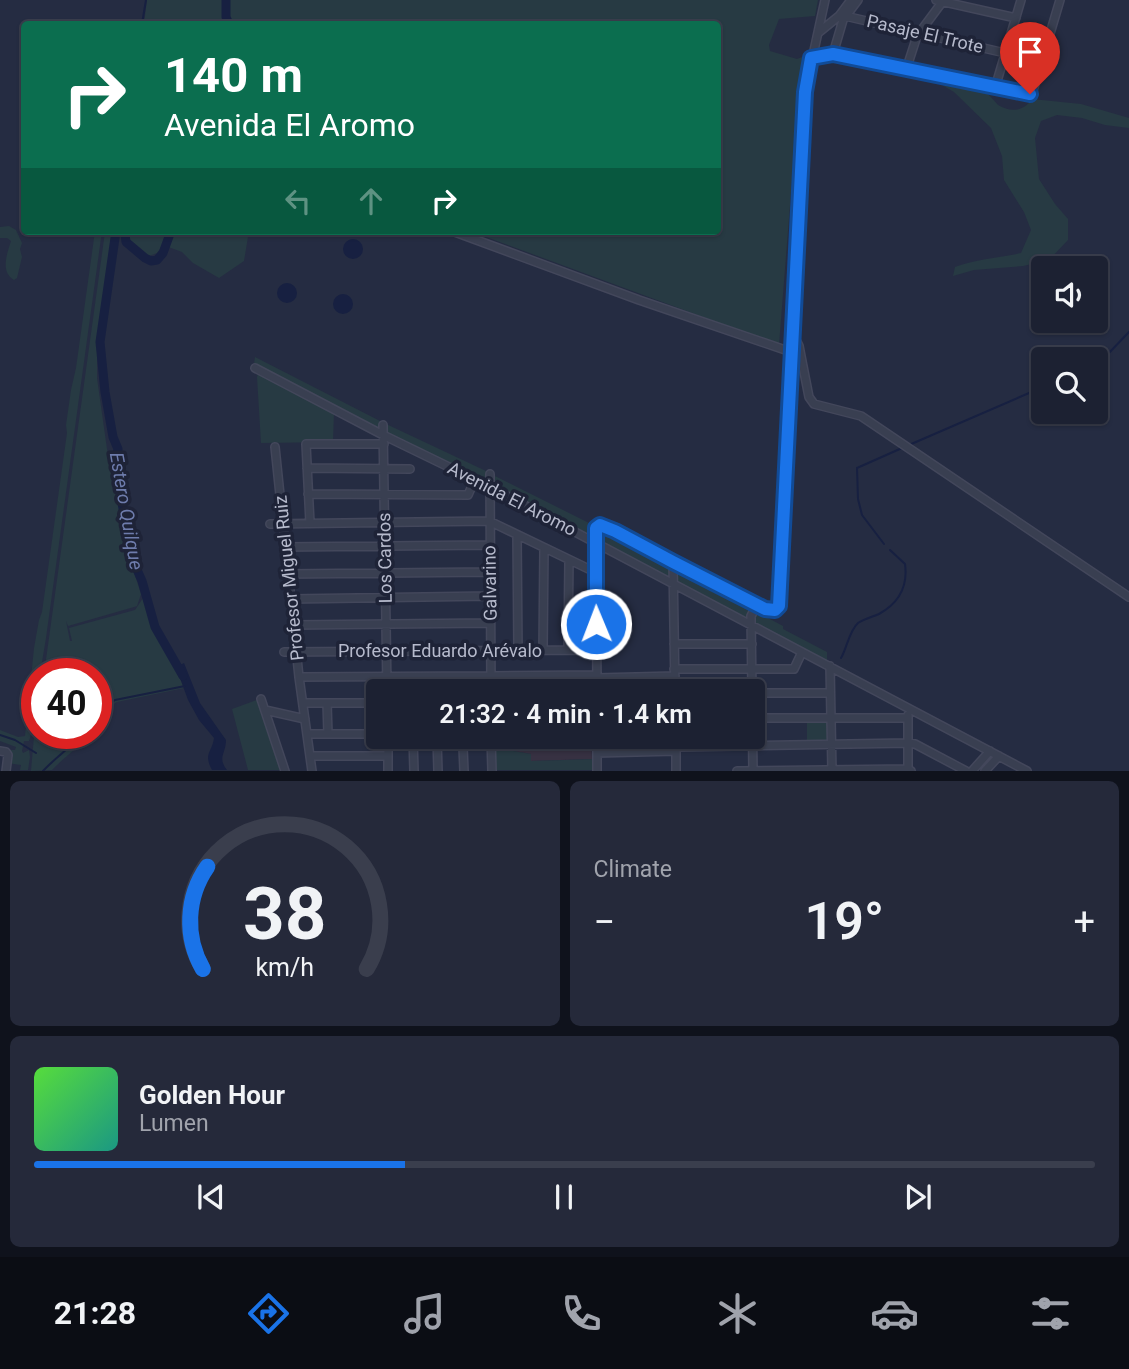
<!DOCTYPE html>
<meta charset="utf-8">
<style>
:root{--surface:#1c2132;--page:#25293a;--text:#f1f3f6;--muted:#a0a3ac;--line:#3a3e4d;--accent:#1a73e8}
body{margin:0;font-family:Roboto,sans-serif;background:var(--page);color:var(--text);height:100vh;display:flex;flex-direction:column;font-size:26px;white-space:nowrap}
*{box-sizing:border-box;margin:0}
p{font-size:23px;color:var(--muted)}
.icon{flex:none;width:38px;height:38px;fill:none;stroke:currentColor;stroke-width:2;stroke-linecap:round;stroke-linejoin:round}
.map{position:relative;height:771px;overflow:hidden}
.panel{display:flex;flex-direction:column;gap:10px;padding:10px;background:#0f121c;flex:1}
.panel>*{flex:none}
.top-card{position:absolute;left:21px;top:21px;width:700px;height:214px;border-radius:7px;box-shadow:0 2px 5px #0004,0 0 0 2px var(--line);background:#0b6e4f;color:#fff;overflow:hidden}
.fabs{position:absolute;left:1031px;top:256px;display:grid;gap:14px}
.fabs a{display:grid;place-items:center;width:77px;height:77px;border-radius:7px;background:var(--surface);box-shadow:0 2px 5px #0004,0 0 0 2px var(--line);font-size:35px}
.speed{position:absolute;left:21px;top:658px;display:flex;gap:14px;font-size:35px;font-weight:700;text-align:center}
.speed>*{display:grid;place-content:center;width:91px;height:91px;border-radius:50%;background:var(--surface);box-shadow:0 2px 5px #0004,0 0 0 2px var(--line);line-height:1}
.speed .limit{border:10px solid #d22;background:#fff;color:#111}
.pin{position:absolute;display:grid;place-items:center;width:60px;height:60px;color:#fff;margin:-72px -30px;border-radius:50% 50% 50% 0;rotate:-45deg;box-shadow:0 0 7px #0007}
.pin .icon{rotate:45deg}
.me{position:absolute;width:77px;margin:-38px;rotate:359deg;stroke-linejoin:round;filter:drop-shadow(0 0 5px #0008)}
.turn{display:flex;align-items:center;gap:24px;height:147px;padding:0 28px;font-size:32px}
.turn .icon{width:91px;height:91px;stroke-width:2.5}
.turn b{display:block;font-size:49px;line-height:60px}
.lanes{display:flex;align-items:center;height:66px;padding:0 28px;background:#0003;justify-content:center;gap:35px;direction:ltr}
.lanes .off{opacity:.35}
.big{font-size:52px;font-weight:600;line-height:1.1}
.panel .tile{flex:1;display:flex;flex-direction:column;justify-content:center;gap:10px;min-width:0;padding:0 24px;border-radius:10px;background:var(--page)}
.panel .dial{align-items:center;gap:0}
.dial svg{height:182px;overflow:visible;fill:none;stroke:var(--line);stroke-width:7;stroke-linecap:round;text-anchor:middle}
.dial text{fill:var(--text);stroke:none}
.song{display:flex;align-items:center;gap:21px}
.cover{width:84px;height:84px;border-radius:10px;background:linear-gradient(135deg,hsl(110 70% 55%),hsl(170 70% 35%))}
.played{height:7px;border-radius:4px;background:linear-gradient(90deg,var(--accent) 35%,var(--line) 35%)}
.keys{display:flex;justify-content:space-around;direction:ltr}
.heat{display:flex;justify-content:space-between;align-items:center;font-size:38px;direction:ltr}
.panel .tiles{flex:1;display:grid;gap:10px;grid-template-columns:1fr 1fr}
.tile:last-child{grid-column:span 2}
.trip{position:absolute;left:366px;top:679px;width:399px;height:70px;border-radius:7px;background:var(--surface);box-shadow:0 2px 5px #0004,0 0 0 2px var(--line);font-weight:600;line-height:70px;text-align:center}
.menu{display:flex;height:112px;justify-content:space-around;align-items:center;background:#0b0d14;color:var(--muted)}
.menu .icon{width:49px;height:49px}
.menu .selected{color:var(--accent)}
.menu b{font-size:32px;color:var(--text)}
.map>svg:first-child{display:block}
</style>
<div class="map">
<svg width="1129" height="771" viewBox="0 0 1129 771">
<rect width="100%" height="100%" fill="#252c42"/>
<!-- medical -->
<path fill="#373142" d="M496,737H591L592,759L531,761V754L496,748Z"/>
<!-- green -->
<path fill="#273a43" d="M147,0H818L815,16L779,19L769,45L770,51L797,59L802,57L806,59L796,129L779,345L470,231H718V24H144Z
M942,85C953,86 978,87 986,93C991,96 994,101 998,105C1011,113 1024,111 1032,99L1081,104L1129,118V128L1105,125L1082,118L1057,115L1041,121L1035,138L1039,179L1055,204L1068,219V240L1049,260L1023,266L974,270L953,276L955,267C976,259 999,258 1021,253L1031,230L1024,212L1004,180L1002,156L991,128L954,92Z
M9,226L16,230L22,243L20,249L22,257L17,278L14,280C0,272 7,254 11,241L7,238H0V227Z
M95,231H102L46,638L40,674H37C37,690 35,703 32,719C31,727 32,734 29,741H24L22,751L23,753L29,750L30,757L28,770H20L21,765L7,763L9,750H15L16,747L0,741V730L18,737L25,736L34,648L39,620L42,612L67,433L66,425L71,390L76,368Z
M113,231L97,348V378L107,449L118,489L123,525L129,556L141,594L137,606L134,607L68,626L66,621L70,641H72L69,628L135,610L143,598L153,628L171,658L184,688L117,702L107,708L96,722V674H44L105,232Z
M122,231H249L244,261L219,278L193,263L182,252L163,245L157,253L149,256L140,251Z
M255,357L382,422V432L254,364Z
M258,373L334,412L333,442L261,443L257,377Z
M384,423L486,471L487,482L385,433Z
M491,474L593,525L591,537L492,485Z
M598,526L673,563V583L596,543Z
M676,567L751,608L746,620L675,582Z
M755,611L783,626V629L827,652V663L755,625Z
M257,700L281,770H248L232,709Z
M807,718H831V745H807Z
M36,726L37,733H90C79,748 64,757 52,770L31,771L34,736Z
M491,747L531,754V761L597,759V770H492Z"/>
<!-- water -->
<path fill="#172041" d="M343 249a10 10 0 1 1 20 0a10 10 0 1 1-20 0Z
M277 293a10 10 0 1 1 20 0a10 10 0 1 1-20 0Z
M333 304a10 10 0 1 1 20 0a10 10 0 1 1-20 0Z
M184,663L200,703L226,740C226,754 217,757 227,770H212C203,753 212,753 214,738L199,720L188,700L176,667Z"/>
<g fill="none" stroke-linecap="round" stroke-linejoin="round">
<!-- stream -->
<path stroke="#172041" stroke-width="2" d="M142,24L146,0
M1096,361L1106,356L1129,332
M909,445L1043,387
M884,544L862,515L858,499L857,468L902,448
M841,658C847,648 849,631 858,623C864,619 872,617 879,614C899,603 908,586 905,564L890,550
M96,718L106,706L115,700L185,686
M0,735L15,740L36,753
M43,771C56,757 71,747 84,733"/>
<!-- river -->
<path stroke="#172041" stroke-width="9" d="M226,0V17L229,24
M116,231L100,342L105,392L113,437L118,449L116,459L117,473L131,556L142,581L155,627L183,676
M121,231L125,234L126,242L145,258L151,261L157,260L163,253L171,231"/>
<defs>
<path id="minor" d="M936,0L1016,18
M845,16L1005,53
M818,33L839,16L851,0
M833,54L843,20L858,0
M811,58L833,54L1030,95L1032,94L1060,0
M906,70L917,36L943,1
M995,88L1021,0
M452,231L639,300L794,353
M794,336L799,346L809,397L814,404L861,416L1129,597
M255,368L383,435L490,487L1027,771
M383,425L387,691
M275,447L299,677L312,771
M307,468L410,469
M490,474L491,691
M308,494L468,495L475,479
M310,523L306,444H384
M270,524L489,521L595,572
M517,535L518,650
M285,547L489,545
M673,563L675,691
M288,574L489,572
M291,599L490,596
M294,625L490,623
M674,644H752
M543,650L544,548
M568,650L569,560
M284,652L597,650
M830,666L832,771
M674,669H794L802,652
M491,676L597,675
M299,677L491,676
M597,678L675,676
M597,691L596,532L597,527L600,525L615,531L673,563L765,609L775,610L779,606L805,92L825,0
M752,691L751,616L757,605
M752,693H830
M752,698L753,771
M261,699L285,771
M303,703H378
M327,703L328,734
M265,710L305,719
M752,718H908
M307,734H378
M388,737V771
M413,737L414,771
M491,737L492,771
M597,737V771
M676,737V771
M437,738L438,771
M463,747L464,771
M676,747L908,743L915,744L966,771
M0,751L6,752L8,755L6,771
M597,753L676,751
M310,756H388
M737,771L908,769L911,771
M908,771V715
M972,771L990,751
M985,771L999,756"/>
</defs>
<!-- minor casing -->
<use href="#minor" stroke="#43475b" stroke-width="10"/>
<!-- minor -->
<use href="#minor" stroke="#393f51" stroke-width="7"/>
</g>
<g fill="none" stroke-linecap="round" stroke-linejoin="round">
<defs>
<path id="route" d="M596,624V528L600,525L615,531L673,562L765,609L775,610L779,606L805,92L811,58L833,54L1030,94"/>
</defs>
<!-- route casing -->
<use href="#route" stroke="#114b97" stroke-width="18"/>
<!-- route -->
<use href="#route" stroke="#1a73e8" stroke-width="12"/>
</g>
<g text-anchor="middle" stroke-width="7" stroke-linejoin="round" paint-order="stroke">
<!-- street labels -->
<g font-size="18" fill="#b6bacc" stroke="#1e2337">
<text transform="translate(925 34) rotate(13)" y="6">Pasaje El Trote</text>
<text transform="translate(512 499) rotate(27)" y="6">Avenida El Aromo</text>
<text transform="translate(385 558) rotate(-91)" y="6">Los Cardos</text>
<text transform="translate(289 578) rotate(-96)" y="6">Profesor Miguel Ruiz</text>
<text transform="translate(490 583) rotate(-91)" y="6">Galvarino</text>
<text x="440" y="657">Profesor Eduardo Arévalo</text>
</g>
<!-- water labels -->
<g font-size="19" font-style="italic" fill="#6e7cac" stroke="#1e2337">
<text transform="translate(127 511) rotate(80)" y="7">Estero Quilque</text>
</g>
</g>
</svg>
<div class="fabs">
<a><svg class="icon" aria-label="sound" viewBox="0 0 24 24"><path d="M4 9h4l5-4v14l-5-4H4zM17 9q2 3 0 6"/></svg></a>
<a><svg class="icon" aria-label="search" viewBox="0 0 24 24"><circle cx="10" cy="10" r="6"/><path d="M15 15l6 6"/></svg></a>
</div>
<div class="speed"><div class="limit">40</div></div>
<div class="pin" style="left:1030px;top:94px;background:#d93025"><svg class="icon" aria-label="arrive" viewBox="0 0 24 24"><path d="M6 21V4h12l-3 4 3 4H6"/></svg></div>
<svg class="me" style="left:596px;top:624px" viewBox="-20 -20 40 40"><circle r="17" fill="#1a73e8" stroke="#fff" stroke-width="3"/><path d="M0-11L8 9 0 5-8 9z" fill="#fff"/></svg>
<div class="trip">21:32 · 4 min · 1.4 km</div>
<div class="top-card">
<div class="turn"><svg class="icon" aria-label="right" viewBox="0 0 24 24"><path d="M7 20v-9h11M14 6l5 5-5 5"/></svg><div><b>140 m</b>Avenida El Aromo</div></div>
<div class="lanes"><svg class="icon off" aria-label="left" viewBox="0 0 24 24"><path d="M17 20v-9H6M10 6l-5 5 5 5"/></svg><svg class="icon off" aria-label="ahead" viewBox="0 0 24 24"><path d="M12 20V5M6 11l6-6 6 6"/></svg><svg class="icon" aria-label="right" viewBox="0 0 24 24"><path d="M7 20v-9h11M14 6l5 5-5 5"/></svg></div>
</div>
</div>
<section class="panel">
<div class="tiles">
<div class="tile dial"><svg viewBox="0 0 100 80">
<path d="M14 69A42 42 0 1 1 86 69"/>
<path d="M14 69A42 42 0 0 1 16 24" stroke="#1a73e8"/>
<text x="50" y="56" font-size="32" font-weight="700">38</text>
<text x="50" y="72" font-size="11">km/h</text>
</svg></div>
<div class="tile"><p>Climate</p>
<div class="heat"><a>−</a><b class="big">19°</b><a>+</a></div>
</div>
<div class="tile">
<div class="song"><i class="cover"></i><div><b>Golden Hour</b><p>Lumen</p></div></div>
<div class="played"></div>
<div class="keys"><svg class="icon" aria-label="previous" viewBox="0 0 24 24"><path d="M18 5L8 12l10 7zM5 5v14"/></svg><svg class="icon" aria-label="pause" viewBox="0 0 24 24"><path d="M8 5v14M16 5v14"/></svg><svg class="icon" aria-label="next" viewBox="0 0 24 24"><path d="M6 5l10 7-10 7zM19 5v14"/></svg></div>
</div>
</div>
</section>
<nav class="menu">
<b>21:28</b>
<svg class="icon selected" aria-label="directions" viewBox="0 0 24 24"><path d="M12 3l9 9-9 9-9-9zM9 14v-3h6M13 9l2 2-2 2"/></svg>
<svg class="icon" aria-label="music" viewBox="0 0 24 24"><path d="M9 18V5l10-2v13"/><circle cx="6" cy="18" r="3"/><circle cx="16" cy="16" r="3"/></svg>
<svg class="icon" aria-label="phone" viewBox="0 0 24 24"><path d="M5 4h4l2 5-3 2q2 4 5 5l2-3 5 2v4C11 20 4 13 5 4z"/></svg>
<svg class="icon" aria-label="climate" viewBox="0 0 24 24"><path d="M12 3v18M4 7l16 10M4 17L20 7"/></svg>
<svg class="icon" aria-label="car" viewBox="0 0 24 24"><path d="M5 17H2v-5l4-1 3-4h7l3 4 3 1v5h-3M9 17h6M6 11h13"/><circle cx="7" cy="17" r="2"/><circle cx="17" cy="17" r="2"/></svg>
<svg class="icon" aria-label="filters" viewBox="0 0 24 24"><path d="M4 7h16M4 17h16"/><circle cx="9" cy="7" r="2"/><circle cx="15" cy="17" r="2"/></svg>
</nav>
